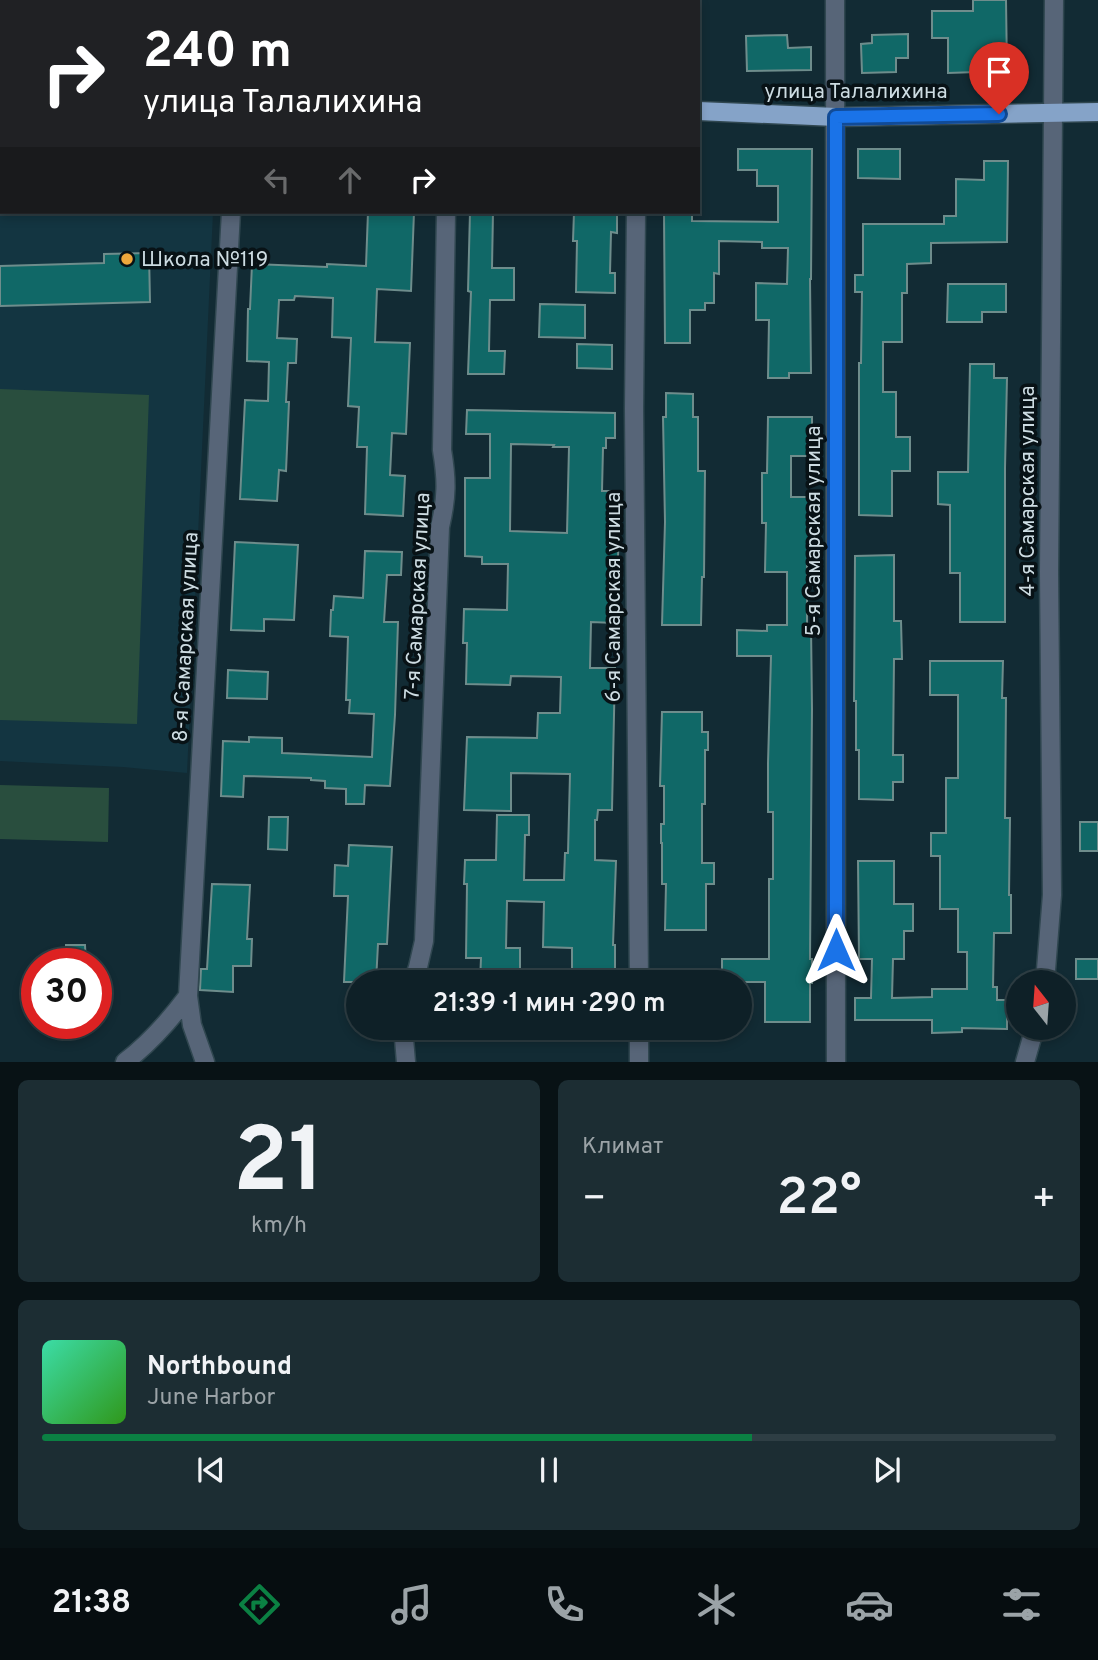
<!DOCTYPE html>
<html lang="ru">
<meta charset="utf-8">
<style>
:root{--surface:#0e2027;--page:#1c2d33;--text:#f1f3f6;--muted:#9ba3a7;--line:#2e3e44;--accent:#0b8043}
body{margin:0;font-family:Overpass,sans-serif;background:var(--page);color:var(--text);height:100vh;display:flex;flex-direction:column;font-size:26px;white-space:nowrap}
*{box-sizing:border-box;margin:0}
p{font-size:23px;color:var(--muted)}
.icon{flex:none;width:38px;height:38px;fill:none;stroke:currentColor;stroke-width:2;stroke-linecap:round;stroke-linejoin:round}
.map{position:relative;height:1062px;overflow:hidden}
.sheet{display:flex;flex-direction:column;gap:18px;padding:18px;background:#081215;flex:1}
.sheet>*{flex:none}
.top-card{position:absolute;left:0px;top:0px;width:700px;height:214px;box-shadow:0 4px 10px #0003,0 0 0 2px var(--line);background:#202124;color:#fff;overflow:hidden}
.needle{width:46px;rotate:343deg}
.fabs{position:absolute;left:1006px;top:970px;display:grid;gap:14px}
.fabs a{display:grid;place-items:center;width:70px;height:70px;border-radius:50%;background:var(--surface);box-shadow:0 4px 10px #0003,0 0 0 2px var(--line);font-size:35px}
.speed{position:absolute;left:21px;top:948px;display:flex;gap:14px;font-size:35px;font-weight:700;text-align:center}
.speed>*{display:grid;place-content:center;width:91px;height:91px;border-radius:50%;background:var(--surface);box-shadow:0 4px 10px #0003,0 0 0 2px var(--line);line-height:1}
.speed .limit{border:10px solid #d22;background:#fff;color:#111}
.pin{position:absolute;display:grid;place-items:center;width:60px;height:60px;color:#fff;margin:-72px -30px;border-radius:50% 50% 50% 0;rotate:-45deg;box-shadow:0 0 7px #0007}
.pin .icon{rotate:45deg}
.me{position:absolute;width:77px;margin:-38px;rotate:0deg;stroke-linejoin:round;filter:drop-shadow(0 0 5px #0008)}
.turn{display:flex;align-items:center;gap:24px;height:147px;padding:0 28px;font-size:32px}
.turn .icon{width:91px;height:91px;stroke-width:2.5}
.turn b{display:block;font-size:49px;line-height:60px}
.lanes{display:flex;align-items:center;height:66px;padding:0 28px;background:#0003;justify-content:center;gap:35px;direction:ltr}
.lanes .off{opacity:.35}
.big{font-size:52px;font-weight:600;line-height:1.1}
.sheet .card{flex:1;display:flex;flex-direction:column;justify-content:center;gap:10px;min-width:0;padding:0 24px;border-radius:10px;background:var(--page)}
.sheet .dial{align-items:center;gap:0}
.dial b{font-size:91px;line-height:1}
.song{display:flex;align-items:center;gap:21px}
.cover{width:84px;height:84px;border-radius:10px;background:linear-gradient(135deg,hsl(160 70% 55%),hsl(110 70% 35%))}
.played{height:7px;border-radius:4px;background:linear-gradient(90deg,var(--accent) 70%,var(--line) 70%)}
.keys{display:flex;justify-content:space-around;direction:ltr}
.heat{display:flex;justify-content:space-between;align-items:center;font-size:38px;direction:ltr}
.sheet .tiles{flex:1;display:grid;gap:18px;grid-template-columns:1fr 1fr}
.card:last-child{grid-column:span 2}
.trip{position:absolute;left:346px;top:970px;width:406px;height:70px;border-radius:35px;background:var(--surface);box-shadow:0 4px 10px #0003,0 0 0 2px var(--line);font-weight:600;line-height:70px;text-align:center}
.menu{display:flex;height:112px;justify-content:space-around;align-items:center;background:#060d10;color:var(--muted)}
.menu .icon{width:49px;height:49px}
.menu .active{color:var(--accent)}
.menu b{font-size:32px;color:var(--text)}
.map>svg:first-child{display:block}
</style>
<div class="map">
<svg width="1098" height="1062" viewBox="0 0 1098 1062">
<rect width="100%" height="100%" fill="#122b34"/>
<!-- built -->
<path fill="#133541" d="M0,148H2V212H213L187,773L123,767L0,761Z"/>
<!-- garden -->
<path fill="#294e3e" d="M0,389L149,395L137,724L0,720Z
M0,785L109,788L108,842L0,839Z"/>
<!-- building -->
<path fill="#106867" stroke="#6e8d8c" stroke-width="2" fill-rule="evenodd" d="M973,0H1006L1007,71L948,73V38H932V11H973Z
M908,34V58H896V72L862,73L861,44L872,43V35Z
M787,35L788,48L811,47V70L747,71L746,36Z
M738,149H812L811,279H810L811,373H789V378H768L769,320H756V283L787,284L788,248H762V242L719,241V274L714,273V303H705V310H690V343H665L664,212H692V221L778,222V186H757V170H738Z
M858,149H900V179L858,178Z
M984,161H1008L1007,242L931,243V263L907,264V293H902V342H883V392H896V437H910V471H892V516L859,515V363H861L862,292H855V275H863V224H944V216H956V179L984,180Z
M368,212H414L411,291L377,289L375,342L410,343L406,434L392,433L390,475L405,476L403,516L365,514L367,447H357L359,407L348,406L351,338L332,337L333,298L295,296L294,300H279L277,338L297,339L296,363H288L286,402H289L286,471L279,470L277,501L240,499L245,400L268,401L269,362L247,361L248,309H250L252,264L327,267V264L366,266Z
M470,212H493L492,268H514V300H490L489,351H505L504,374H468L471,292L468,291Z
M574,212H617V233L611,232L610,273H615V293L576,292L577,241H573Z
M149,253L150,302L0,306V266L104,263V254Z
M948,284H1006V312H982V322H947Z
M540,304L585,305V338L539,337Z
M577,344L612,345V369L577,368Z
M970,364H994V378H1007L1005,468V622H960V573H950V505L938,504V472H968Z
M666,393L693,394V417H698V471H705L704,577H702L701,625H662L665,522L663,417H666Z
M467,410L615,413V438H606V448H603L602,491H616L615,534H619L615,623L591,622L590,668H615L612,810H598L597,820H595V860L616,861L613,945H615V982H572V948L543,947L544,902L507,901L506,948H520V982H480L481,958H466L467,884H464L465,860H496L497,815H529V835H525L524,880H564L565,853H568L570,774L511,773V811L464,810L467,737L537,738L538,713H560L561,677L511,676L510,685L466,684L467,643H463L464,609L507,610L508,564H482V557L465,556V478H490V434H466ZM511,444L554,445L553,447H569L567,533L510,531Z
M768,417H812V456H791V497H810L811,564H807V625H811L812,709L810,959H812V983H810V1022H765V982H722V959H769V879H773V812H768V763L771,656H737V630L767,631V625H787V572H765L766,523H762V473H767Z
M235,542L298,545L294,620L264,619V631L231,630Z
M365,551L402,552L401,575H387L384,622H398L395,715L390,786L365,785L364,804H346V789L325,788V781L311,780V778L244,776L243,797L221,796L223,741L249,742V737L282,738V753L372,757L374,714L349,713L350,700H346L348,637L330,636L331,610H333L334,596L363,598Z
M894,555V621H901L902,659H894L893,755H903V782H893V800L859,799V750H856V701H854L855,556Z
M930,661H1003L1002,698H1006L1005,818H1010L1009,895H1011V933H994L993,987H997V1000H1007V1029L962,1028V1032L932,1033V1020H855V998H871L872,959H859L858,861H894V904H913V931H904V959H893L892,998L932,997V989H967V952H958V909H940V856H931V833H946V778H958V695H930Z
M228,670L268,672L267,699L227,698Z
M662,712H702V732H708V750H705V804H702V863H714V884H706V930H665L666,884H662V843H661V824H664V786H660Z
M269,817H288L287,850L268,849Z
M1080,822H1098V851H1080Z
M349,845L392,847L387,944H378L376,982H344L348,896H334L335,865L348,866Z
M212,884L250,885L247,939H252L251,966H233V992L200,990L201,969H207Z
M66,945H85L86,964H66Z
M1076,959H1098V979H1076Z"/>
<g fill="none" stroke-linecap="round" stroke-linejoin="round">
<defs>
<path id="service" d="M490,2L491,0"/>
<path id="minor" d="M835,0L836,1062
M0,130H2
M636,212L634,409L639,982
M413,982L418,967L424,941L440,527C447,497 447,480 442,450L446,212
M1045,982L1052,895L1049,572L1054,0
M403,1027L406,1062
M639,1027V1062
M125,1062C150,1043 170,1020 188,996
M205,1062L192,1025L188,996L231,212
M1025,1062L1035,1027"/>
<path id="primary" d="M641,0V2
M698,111L836,117L1098,112"/>
</defs>
<!-- service casing -->
<use href="#service" stroke="#304750" stroke-width="16"/>
<!-- minor casing -->
<use href="#minor" stroke="#304750" stroke-width="21"/>
<!-- primary casing -->
<use href="#primary" stroke="#304750" stroke-width="21"/>
<!-- path -->
<path stroke="#6b8087" stroke-width="4.5" stroke-dasharray="5 5" stroke-linecap="butt" d="M157,2V0
M0,43H2"/>
<!-- service -->
<use href="#service" stroke="#576578" stroke-width="12"/>
<!-- minor -->
<use href="#minor" stroke="#576578" stroke-width="18"/>
<!-- primary -->
<use href="#primary" stroke="#85a3c8" stroke-width="18"/>
</g>
<g fill="none" stroke-linecap="round" stroke-linejoin="round">
<defs>
<path id="route" d="M836,950V117L999,114"/>
</defs>
<!-- route casing -->
<use href="#route" stroke="#114b97" stroke-width="18"/>
<!-- route -->
<use href="#route" stroke="#1a73e8" stroke-width="12"/>
</g>
<!-- markers -->
<circle fill="#eea83c" stroke="#081216" stroke-width="2.5" cx="127" cy="259" r="7"/>
<g text-anchor="middle" stroke-width="7" stroke-linejoin="round" paint-order="stroke">
<!-- street labels -->
<g font-size="21" fill="#cddce2" stroke="#081216">
<text x="856" y="98">улица Талалихина</text>
<text transform="translate(1027 491) rotate(-90)" y="7">4-я Самарская улица</text>
<text transform="translate(813 531) rotate(-90)" y="7">5-я Самарская улица</text>
<text transform="translate(417 596) rotate(-87)" y="7">7-я Самарская улица</text>
<text transform="translate(613 597) rotate(-90)" y="7">6-я Самарская улица</text>
<text transform="translate(185 637) rotate(-87)" y="7">8-я Самарская улица</text>
</g>
<!-- poi labels -->
<g font-size="21" fill="#cddce2" stroke="#081216" text-anchor="start">
<text x="141" y="266">Школа №119</text>
</g>
</g>
</svg>
<div class="fabs">
<a><svg class="needle" viewBox="-14 -14 28 28"><path d="M0-13l5 13h-10z" fill="#e53935"/><path d="M0 13l5-13h-10z" fill="#9ba3a7"/></svg></a>
</div>
<div class="speed"><div class="limit">30</div></div>
<div class="pin" style="left:999px;top:114px;background:#d93025"><svg class="icon" aria-label="arrive" viewBox="0 0 24 24"><path d="M6 21V4h12l-3 4 3 4H6"/></svg></div>
<svg class="me" style="left:836px;top:950px" viewBox="-20 -20 40 40"><path d="M0-17L14 15 0 8-14 15z" fill="#1a73e8" stroke="#fff" stroke-width="4"/></svg>
<div class="trip">21:39 · 1 мин · 290 m</div>
<div class="top-card">
<div class="turn"><svg class="icon" aria-label="right" viewBox="0 0 24 24"><path d="M7 20v-9h11M14 6l5 5-5 5"/></svg><div><b>240 m</b>улица Талалихина</div></div>
<div class="lanes"><svg class="icon off" aria-label="left" viewBox="0 0 24 24"><path d="M17 20v-9H6M10 6l-5 5 5 5"/></svg><svg class="icon off" aria-label="ahead" viewBox="0 0 24 24"><path d="M12 20V5M6 11l6-6 6 6"/></svg><svg class="icon" aria-label="right" viewBox="0 0 24 24"><path d="M7 20v-9h11M14 6l5 5-5 5"/></svg></div>
</div>
</div>
<section class="sheet">
<div class="tiles">
<div class="card dial"><b>21</b><p>km/h</p></div>
<div class="card"><p>Климат</p>
<div class="heat"><a>−</a><b class="big">22°</b><a>+</a></div>
</div>
<div class="card">
<div class="song"><i class="cover"></i><div><b>Northbound</b><p>June Harbor</p></div></div>
<div class="played"></div>
<div class="keys"><svg class="icon" aria-label="previous" viewBox="0 0 24 24"><path d="M18 5L8 12l10 7zM5 5v14"/></svg><svg class="icon" aria-label="pause" viewBox="0 0 24 24"><path d="M8 5v14M16 5v14"/></svg><svg class="icon" aria-label="next" viewBox="0 0 24 24"><path d="M6 5l10 7-10 7zM19 5v14"/></svg></div>
</div>
</div>
</section>
<nav class="menu">
<b>21:38</b>
<svg class="icon active" aria-label="directions" viewBox="0 0 24 24"><path d="M12 3l9 9-9 9-9-9zM9 14v-3h6M13 9l2 2-2 2"/></svg>
<svg class="icon" aria-label="music" viewBox="0 0 24 24"><path d="M9 18V5l10-2v13"/><circle cx="6" cy="18" r="3"/><circle cx="16" cy="16" r="3"/></svg>
<svg class="icon" aria-label="phone" viewBox="0 0 24 24"><path d="M5 4h4l2 5-3 2q2 4 5 5l2-3 5 2v4C11 20 4 13 5 4z"/></svg>
<svg class="icon" aria-label="climate" viewBox="0 0 24 24"><path d="M12 3v18M4 7l16 10M4 17L20 7"/></svg>
<svg class="icon" aria-label="car" viewBox="0 0 24 24"><path d="M5 17H2v-5l4-1 3-4h7l3 4 3 1v5h-3M9 17h6M6 11h13"/><circle cx="7" cy="17" r="2"/><circle cx="17" cy="17" r="2"/></svg>
<svg class="icon" aria-label="filters" viewBox="0 0 24 24"><path d="M4 7h16M4 17h16"/><circle cx="9" cy="7" r="2"/><circle cx="15" cy="17" r="2"/></svg>
</nav>
